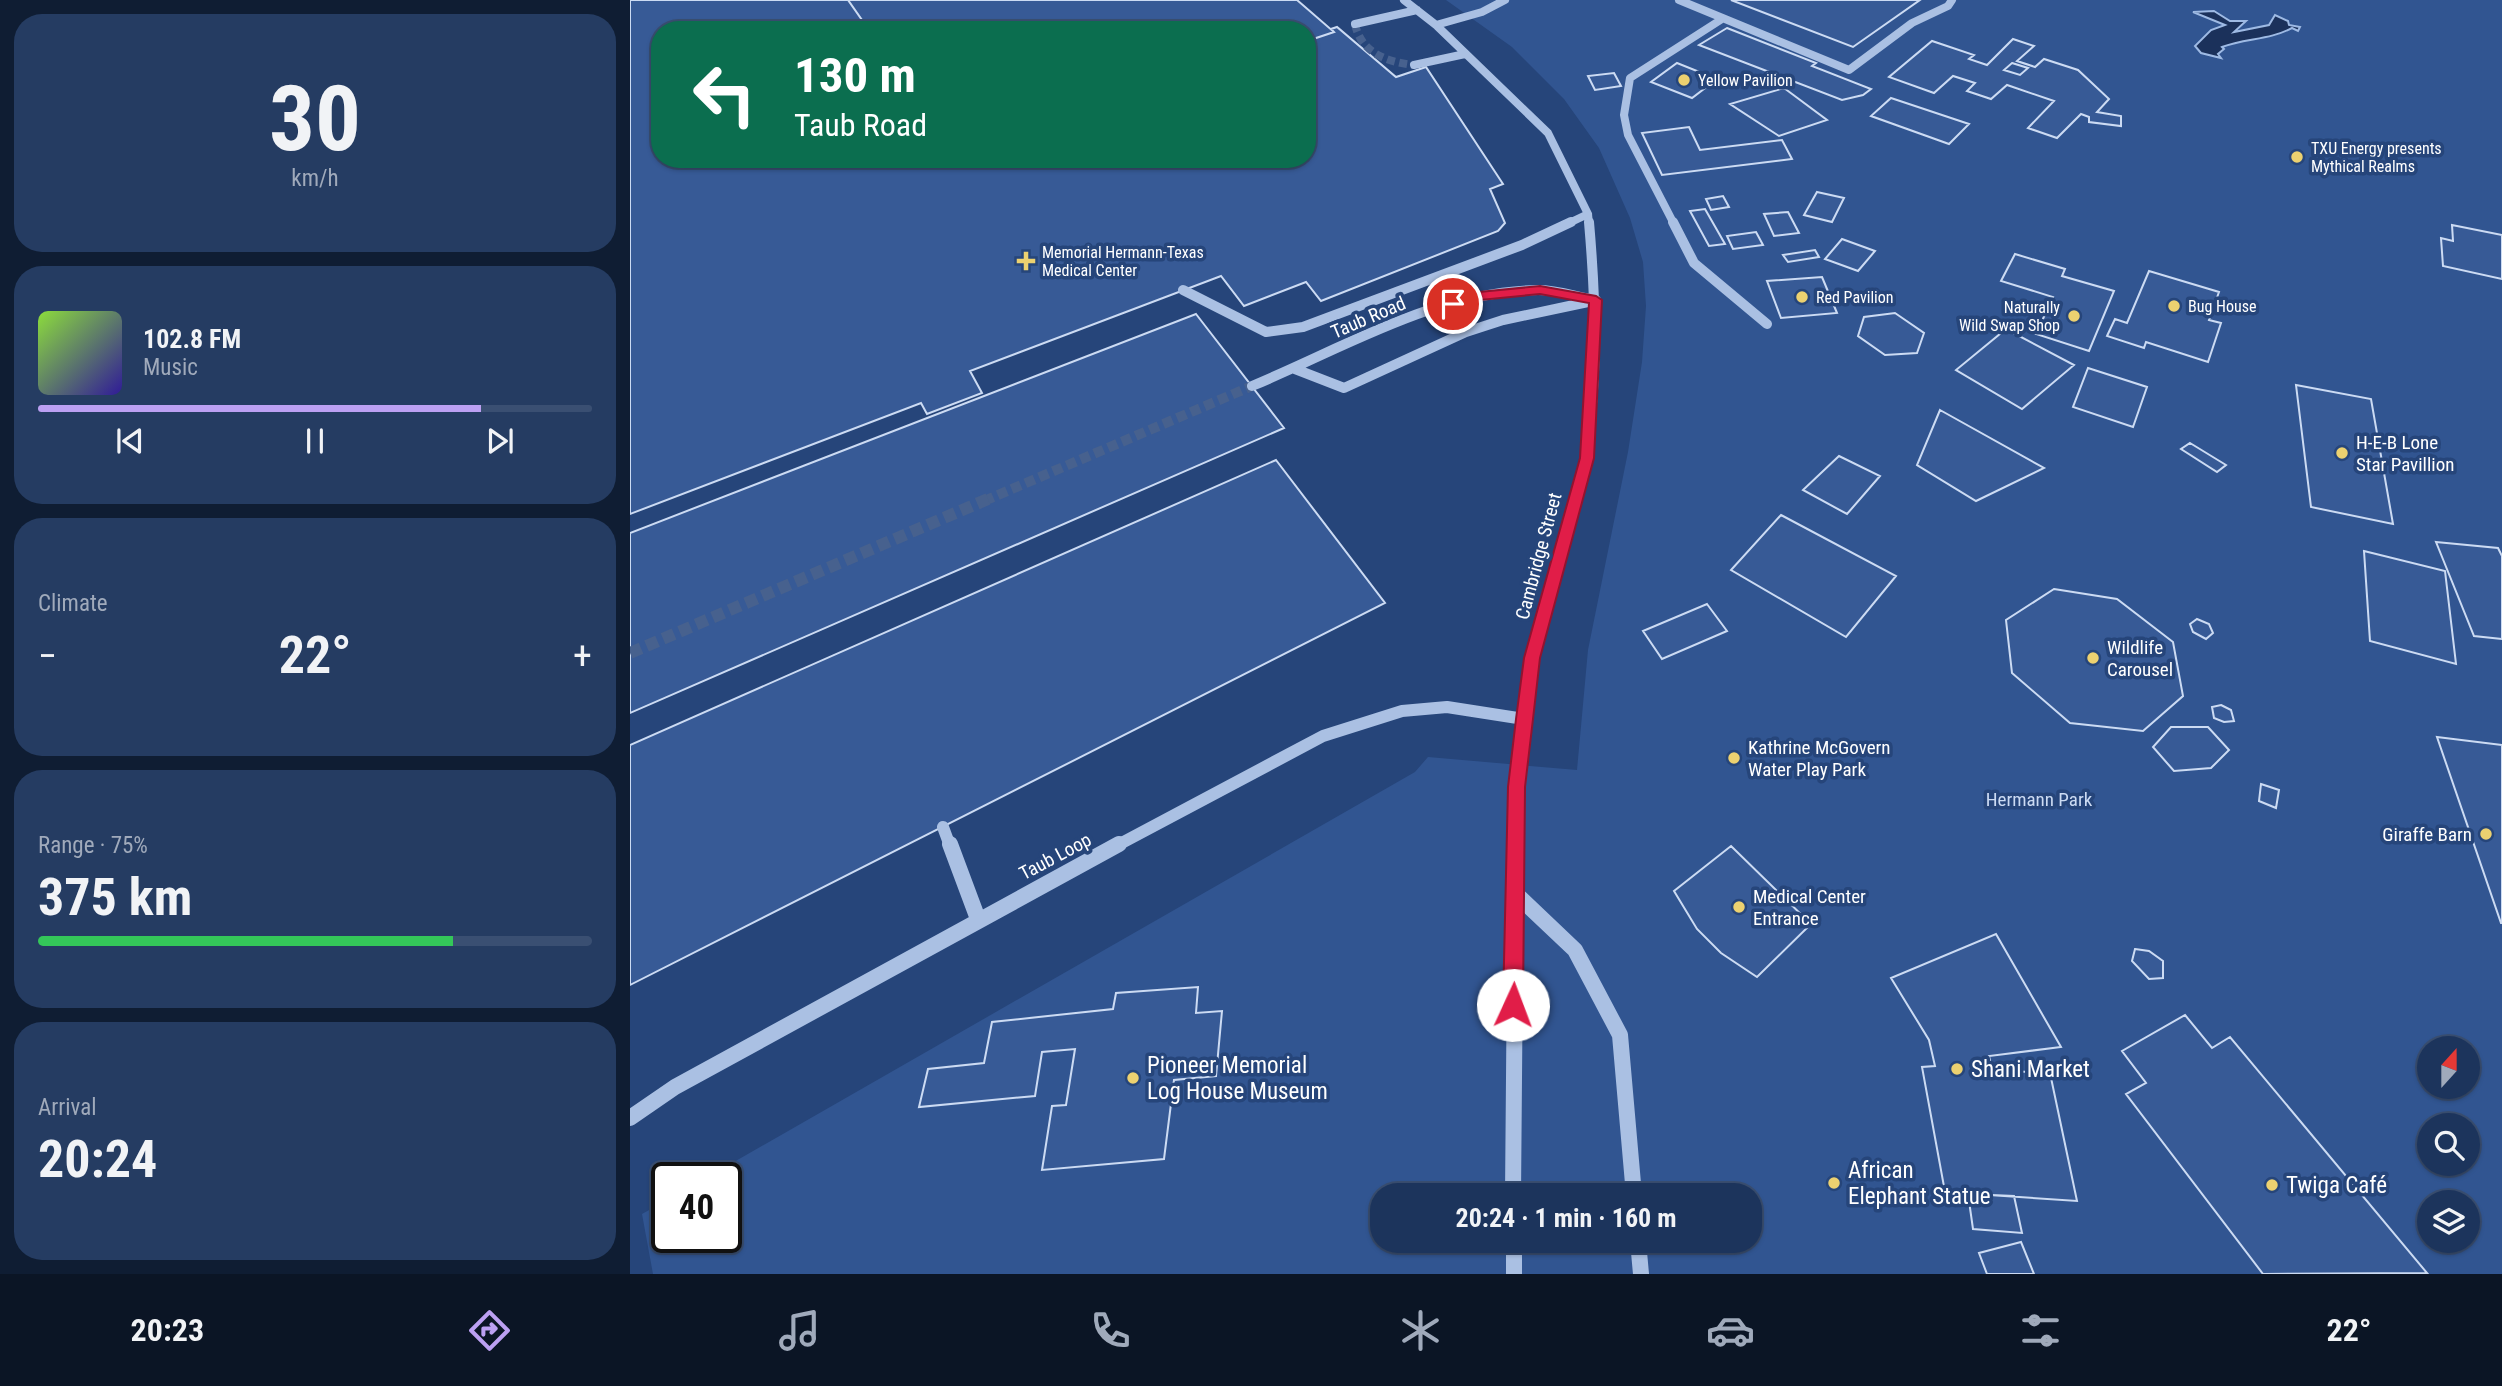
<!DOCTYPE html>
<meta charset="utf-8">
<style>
:root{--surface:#1c345c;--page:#253c62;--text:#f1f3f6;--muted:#a0aabb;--line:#3a4f72;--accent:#bca0f2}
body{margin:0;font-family:"Roboto Condensed",sans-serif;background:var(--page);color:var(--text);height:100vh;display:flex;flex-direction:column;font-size:26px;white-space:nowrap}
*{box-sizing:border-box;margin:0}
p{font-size:23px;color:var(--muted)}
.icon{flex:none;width:38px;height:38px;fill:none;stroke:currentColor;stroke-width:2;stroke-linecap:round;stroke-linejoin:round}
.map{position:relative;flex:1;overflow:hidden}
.panel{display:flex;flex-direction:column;gap:14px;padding:14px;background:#0f1d33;width:630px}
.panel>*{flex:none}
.guide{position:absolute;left:21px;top:21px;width:665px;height:147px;border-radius:28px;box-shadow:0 2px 5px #0004,0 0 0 2px var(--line);background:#0b6e4f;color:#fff;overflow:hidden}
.needle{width:46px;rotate:21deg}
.fabs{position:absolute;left:1787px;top:1036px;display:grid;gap:14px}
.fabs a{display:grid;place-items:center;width:63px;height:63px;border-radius:50%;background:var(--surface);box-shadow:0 2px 5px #0004,0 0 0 2px var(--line);font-size:35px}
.speed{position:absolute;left:21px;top:1162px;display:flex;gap:14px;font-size:35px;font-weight:700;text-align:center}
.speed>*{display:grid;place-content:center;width:91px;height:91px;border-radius:50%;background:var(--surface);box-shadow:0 2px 5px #0004,0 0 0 2px var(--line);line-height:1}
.speed .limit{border:4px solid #111;border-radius:10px;background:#fff;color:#111}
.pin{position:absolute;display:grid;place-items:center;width:60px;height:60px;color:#fff;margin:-30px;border:4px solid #fff;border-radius:50%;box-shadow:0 2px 7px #0007}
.me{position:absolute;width:77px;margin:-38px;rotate:2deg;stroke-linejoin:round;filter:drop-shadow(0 0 5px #0008)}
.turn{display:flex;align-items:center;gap:24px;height:147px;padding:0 28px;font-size:32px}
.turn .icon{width:91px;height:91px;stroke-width:2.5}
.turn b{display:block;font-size:49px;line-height:60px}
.big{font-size:52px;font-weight:700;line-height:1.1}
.panel .card{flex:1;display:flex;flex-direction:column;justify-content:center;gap:10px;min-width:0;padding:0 24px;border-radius:28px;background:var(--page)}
.panel .dial{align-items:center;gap:0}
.dial b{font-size:91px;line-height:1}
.song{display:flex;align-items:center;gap:21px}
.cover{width:84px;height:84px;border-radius:10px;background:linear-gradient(135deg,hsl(90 70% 55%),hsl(250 70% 35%))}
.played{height:7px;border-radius:4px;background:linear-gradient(90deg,var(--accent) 80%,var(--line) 80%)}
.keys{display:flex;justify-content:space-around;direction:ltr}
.heat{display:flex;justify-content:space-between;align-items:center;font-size:38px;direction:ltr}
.charge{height:10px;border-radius:5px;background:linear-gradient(90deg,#34c759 75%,var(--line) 0)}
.trip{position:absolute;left:740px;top:1183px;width:392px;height:70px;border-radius:28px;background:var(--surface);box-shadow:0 2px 5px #0004,0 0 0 2px var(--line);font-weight:700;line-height:70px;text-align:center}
.tab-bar{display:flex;height:112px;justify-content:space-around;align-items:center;background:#0b1525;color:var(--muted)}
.tab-bar .icon{width:49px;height:49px}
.tab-bar .active{color:var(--accent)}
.tab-bar b{font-size:32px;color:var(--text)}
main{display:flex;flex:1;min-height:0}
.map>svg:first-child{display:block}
</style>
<main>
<section class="panel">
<div class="card dial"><b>30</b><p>km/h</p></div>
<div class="card">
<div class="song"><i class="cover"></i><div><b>102.8 FM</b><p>Music</p></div></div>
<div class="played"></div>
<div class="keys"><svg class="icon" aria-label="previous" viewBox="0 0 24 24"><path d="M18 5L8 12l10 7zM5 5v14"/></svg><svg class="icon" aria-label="pause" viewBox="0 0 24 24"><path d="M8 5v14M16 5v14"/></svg><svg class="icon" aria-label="next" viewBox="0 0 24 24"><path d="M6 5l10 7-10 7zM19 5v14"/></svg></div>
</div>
<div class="card"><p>Climate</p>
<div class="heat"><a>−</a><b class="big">22°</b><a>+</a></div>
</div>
<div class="card"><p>Range · 75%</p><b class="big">375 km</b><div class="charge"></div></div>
<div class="card"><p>Arrival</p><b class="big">20:24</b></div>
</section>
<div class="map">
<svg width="1872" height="1274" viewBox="0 0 1872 1274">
<rect width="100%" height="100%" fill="#26457a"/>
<!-- green -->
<path fill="#315591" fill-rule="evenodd" d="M816,0H1872V1274H23L12,1214L37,1200V1237H96V1178H76L785,772L798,757L947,770L958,650L998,452L1012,362L1016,306L1013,262L1000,218L969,148L934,99L882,47ZM1799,1048H1838V1087H1799ZM1799,1125H1838V1164H1799ZM752,1195H1120V1241H752ZM1799,1202H1838V1241H1799Z"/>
<!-- water -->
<path fill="#1b315b" stroke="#9ebae4" stroke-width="2" d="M1584,11L1600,21H1616L1604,32L1639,25L1645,15L1658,21L1659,25L1670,27L1668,31L1662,28C1640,40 1615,38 1592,47L1594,49L1588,54L1591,58L1571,53L1565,46L1581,30L1595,25L1563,12Z"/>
<!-- building -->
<path fill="#375a96" stroke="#ccdbf3" stroke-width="2" fill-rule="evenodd" d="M0,0H218L239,30H30V159H677V41L704,32L701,29L707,27L766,77L796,67L873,184L860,189L875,223L868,231L691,301L676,282L614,306L591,276L340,371L352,393L297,414L291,403L0,514Z
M218,0H667L704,32L677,41V30H239Z
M1101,0H1290L1223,47Z
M1097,28L1186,63L1182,66L1241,89L1233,95L1212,100L1069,45Z
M1383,39L1404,46L1387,61L1405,67L1414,59L1448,70L1479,99L1467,112L1491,116V126L1459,122V117L1451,114L1427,138L1398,128L1424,101L1377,85L1361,99L1337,91L1345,83L1323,76L1304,93L1259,77L1302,41L1344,55L1339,59L1357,65ZM1382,63L1398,68L1390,75L1374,70Z
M1047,63L1087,79L1062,98L1021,82Z
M984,73L991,86L965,90L958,76Z
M1154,88L1197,120L1149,136L1100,104Z
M1261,98L1339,124L1319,144L1241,116Z
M1059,127L1070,150L1152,140L1162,159L1032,175L1012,133Z
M1187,192L1214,198L1202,222L1174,215Z
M1093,196L1099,207L1081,210L1076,199Z
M1075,209L1095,244L1079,246L1060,211Z
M1158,212L1169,233L1144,236L1134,214Z
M1822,225L1872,235V279L1813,266L1811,238L1823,241Z
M1126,232L1133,245L1103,249L1097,236Z
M1212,239L1245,251L1228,271L1195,259Z
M1185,250L1189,257L1158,262L1153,255Z
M1385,254L1435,269L1432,276L1484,291L1459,351L1406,334L1423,297L1371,281Z
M1519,271L1589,292L1579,320L1591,323L1578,362L1516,342L1514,348L1477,336L1485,319L1497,323Z
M1192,277L1207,313L1151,318L1137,281Z
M1265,313L1294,333L1287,353L1255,355L1228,336L1234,317Z
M566,314L654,428L0,713V533Z
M1376,329L1444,365L1392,409L1326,370Z
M1458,368L1517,387L1503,427L1443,407Z
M1666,385L1741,399L1763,524L1681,507Z
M1310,410L1414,468L1346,501L1287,465Z
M1560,443L1596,465L1587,472L1551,449Z
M1209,456L1250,476L1217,514L1173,490Z
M646,460L755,603L0,985V745Z
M1151,515L1266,576L1216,637L1101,570Z
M1806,542L1868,548L1872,556V639L1844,636Z
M1734,551L1815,571L1826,664L1740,641Z
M1424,589L1487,599L1543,642L1553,696L1513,731L1440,723L1382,673L1376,620Z
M1077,604L1097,631L1032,659L1013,631Z
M1567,619L1579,624L1583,633L1576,639L1563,632L1560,624Z
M1591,705L1601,710L1604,721L1594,722L1584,718L1582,707Z
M1541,727H1578L1599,750L1581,768L1544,771L1523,747Z
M1807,737L1872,745V923H1871Z
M1631,784L1649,790L1646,808L1629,801Z
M1101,846L1181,924L1127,977L1091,953L1067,929L1044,891Z
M1366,934L1431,1047L1359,1056L1362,1070L1420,1073L1447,1201L1315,1192L1292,1067L1305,1066L1299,1040L1261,978Z
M1505,949L1519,951L1533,961V978L1519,979L1502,961Z
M568,987L566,1013L592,1011L586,1076L544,1080L534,1159L412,1170L422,1106L436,1105L445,1049L412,1052L405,1096L289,1107L298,1069L354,1063L362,1022L483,1009L486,993Z
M1555,1015L1582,1048L1600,1037L1797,1273L1633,1274L1496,1094L1516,1083L1492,1051Z
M1338,1194L1384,1196L1392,1233L1343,1229Z
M1391,1242L1404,1274H1357L1349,1253Z"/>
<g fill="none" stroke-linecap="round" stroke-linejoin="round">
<!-- minor-tunnel-far2 -->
<path stroke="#47618e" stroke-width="8" stroke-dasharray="8 4.5" stroke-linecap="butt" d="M725,24C731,53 757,62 784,65"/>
<!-- minor-tunnel-far1 -->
<path stroke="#47618e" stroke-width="10" stroke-dasharray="10 5" stroke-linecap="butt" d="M354,501L622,386"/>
<!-- minor-tunnel -->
<path stroke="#47618e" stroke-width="12" stroke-dasharray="12 6" stroke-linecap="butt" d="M0,653L358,499"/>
<!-- minor-far3 -->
<path stroke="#aac0e3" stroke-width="8" d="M774,0L806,25L918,133L958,214L959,224
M1049,0L1219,70L1282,23L1318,6L1322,0
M725,24L787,10
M806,25L852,12L875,0
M784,65L835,54
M937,224L958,214
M1044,224L998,135L994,115L1000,78L1092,19"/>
<!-- minor-far2 -->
<path stroke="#aac0e3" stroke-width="10" d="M1043,222L1064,263L1137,324
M553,290L636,332L673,327L892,245L941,222
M665,369L714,388L836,332L873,320L958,302
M622,386C714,348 806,291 908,290C928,290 947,297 966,300
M945,501C970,412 967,314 959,222"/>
<!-- minor-far1 -->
<path stroke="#aac0e3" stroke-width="12" d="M313,827L320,846
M486,846L693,736L772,711L817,707L894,719
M886,846L887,787L902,658L946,499"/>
<!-- minor -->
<path stroke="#aac0e3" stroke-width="16" d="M320,844L348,919
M887,895L945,950L990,1035L1004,1195
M0,1118L45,1087L489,844
M883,1195L886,844
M884,1241V1274
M1008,1241L1011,1274"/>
</g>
<!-- route -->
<path fill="#e11d48" stroke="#92132f" stroke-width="2" d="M910,286L966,296L972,300L964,458L910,658L903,719L895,787L893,1005L890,1012L883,1015L876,1012L873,1005L878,787L886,719L894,658L950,458L959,303L910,294L850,300L823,308L816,304L849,292Z"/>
<!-- markers -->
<g fill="#ecd170" stroke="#26457a" stroke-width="2.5">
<circle cx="1054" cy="80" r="7"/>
<circle cx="1667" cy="157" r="7"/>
<path d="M392.5 250.5h7v7h7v7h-7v7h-7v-7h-7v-7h7z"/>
<circle cx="1172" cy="297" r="7"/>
<circle cx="1544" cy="306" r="7"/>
<circle cx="1444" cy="316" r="7"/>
<circle cx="1712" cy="453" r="7"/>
<circle cx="1463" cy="658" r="7"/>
<circle cx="1104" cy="758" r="7"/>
<circle cx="1856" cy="834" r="7"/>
<circle cx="1109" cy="907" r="7"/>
<circle cx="1327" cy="1069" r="7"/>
<circle cx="503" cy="1078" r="7"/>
<circle cx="1204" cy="1183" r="7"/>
<circle cx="1642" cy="1185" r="7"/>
</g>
<g text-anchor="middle" stroke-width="7" stroke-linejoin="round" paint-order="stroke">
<!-- far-poi labels -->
<g font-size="16" fill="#fff" stroke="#26457a" text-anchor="start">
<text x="1068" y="86">Yellow Pavilion</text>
<text x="1681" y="154">TXU Energy presents<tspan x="1681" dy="18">Mythical Realms</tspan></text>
<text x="412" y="258">Memorial Hermann-Texas<tspan x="412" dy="18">Medical Center</tspan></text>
<text x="1186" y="303">Red Pavilion</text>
<text x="1558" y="312">Bug House</text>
<text x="1430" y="313" text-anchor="end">Naturally<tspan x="1430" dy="18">Wild Swap Shop</tspan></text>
</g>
<!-- street labels -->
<g font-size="19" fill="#fff" stroke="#26457a">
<text transform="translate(738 317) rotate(-23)" y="7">Taub Road</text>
<text transform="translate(908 556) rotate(-75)" y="7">Cambridge Street</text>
<text transform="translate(425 856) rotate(-28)" y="7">Taub Loop</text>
</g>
<!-- poi labels -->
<g font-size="19" fill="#fff" stroke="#26457a" text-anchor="start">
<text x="1726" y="449">H-E-B Lone<tspan x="1726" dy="22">Star Pavillion</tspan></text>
<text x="1477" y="654">Wildlife<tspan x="1477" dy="22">Carousel</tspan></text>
<text x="1118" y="754">Kathrine McGovern<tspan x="1118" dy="22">Water Play Park</tspan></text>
<text x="1842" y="841" text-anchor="end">Giraffe Barn</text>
<text x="1123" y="903">Medical Center<tspan x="1123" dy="22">Entrance</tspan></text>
</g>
<!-- park labels -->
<g font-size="19" fill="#ccdbf3" stroke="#26457a">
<text x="1409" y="806">Hermann Park</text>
</g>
<!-- near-poi labels -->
<g font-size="23" fill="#fff" stroke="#26457a" text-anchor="start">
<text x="517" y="1073">Pioneer Memorial<tspan x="517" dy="26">Log House Museum</tspan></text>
<text x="1341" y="1077">Shani Market</text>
<text x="1218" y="1178">African<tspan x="1218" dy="26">Elephant Statue</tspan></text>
<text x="1656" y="1193">Twiga Café</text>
</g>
</g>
</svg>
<div class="fabs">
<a><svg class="needle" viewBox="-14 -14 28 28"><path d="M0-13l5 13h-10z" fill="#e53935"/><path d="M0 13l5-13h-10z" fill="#a0aabb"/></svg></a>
<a><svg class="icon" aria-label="search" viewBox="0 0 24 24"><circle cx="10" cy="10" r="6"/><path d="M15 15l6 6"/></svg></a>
<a><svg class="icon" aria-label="layers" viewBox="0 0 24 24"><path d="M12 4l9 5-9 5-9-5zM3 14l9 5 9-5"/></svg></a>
</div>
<div class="speed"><div class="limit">40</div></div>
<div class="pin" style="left:823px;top:304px;background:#d93025"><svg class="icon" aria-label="arrive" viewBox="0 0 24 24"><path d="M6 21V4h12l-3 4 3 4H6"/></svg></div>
<svg class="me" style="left:883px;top:1005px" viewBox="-20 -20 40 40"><circle r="19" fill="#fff"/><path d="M0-13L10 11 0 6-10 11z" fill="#e11d48"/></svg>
<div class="trip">20:24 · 1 min · 160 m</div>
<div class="guide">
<div class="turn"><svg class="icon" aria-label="left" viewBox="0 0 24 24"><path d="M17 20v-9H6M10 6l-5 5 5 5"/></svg><div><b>130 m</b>Taub Road</div></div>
</div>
</div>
</main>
<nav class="tab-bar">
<b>20:23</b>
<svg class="icon active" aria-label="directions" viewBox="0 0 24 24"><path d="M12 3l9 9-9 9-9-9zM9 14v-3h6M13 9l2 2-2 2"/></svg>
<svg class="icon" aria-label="music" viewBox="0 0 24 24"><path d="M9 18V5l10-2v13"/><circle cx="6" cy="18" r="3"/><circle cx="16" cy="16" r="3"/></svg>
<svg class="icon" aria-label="phone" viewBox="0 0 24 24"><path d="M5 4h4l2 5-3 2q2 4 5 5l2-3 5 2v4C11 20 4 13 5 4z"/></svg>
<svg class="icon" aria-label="climate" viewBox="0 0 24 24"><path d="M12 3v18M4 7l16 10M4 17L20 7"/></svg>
<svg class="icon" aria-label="car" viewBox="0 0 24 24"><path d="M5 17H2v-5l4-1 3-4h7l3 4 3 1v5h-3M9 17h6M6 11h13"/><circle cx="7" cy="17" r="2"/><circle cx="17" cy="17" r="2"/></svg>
<svg class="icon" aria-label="filters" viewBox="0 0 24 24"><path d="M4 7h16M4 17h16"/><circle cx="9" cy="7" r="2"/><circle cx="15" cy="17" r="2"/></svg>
<b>22°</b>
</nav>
